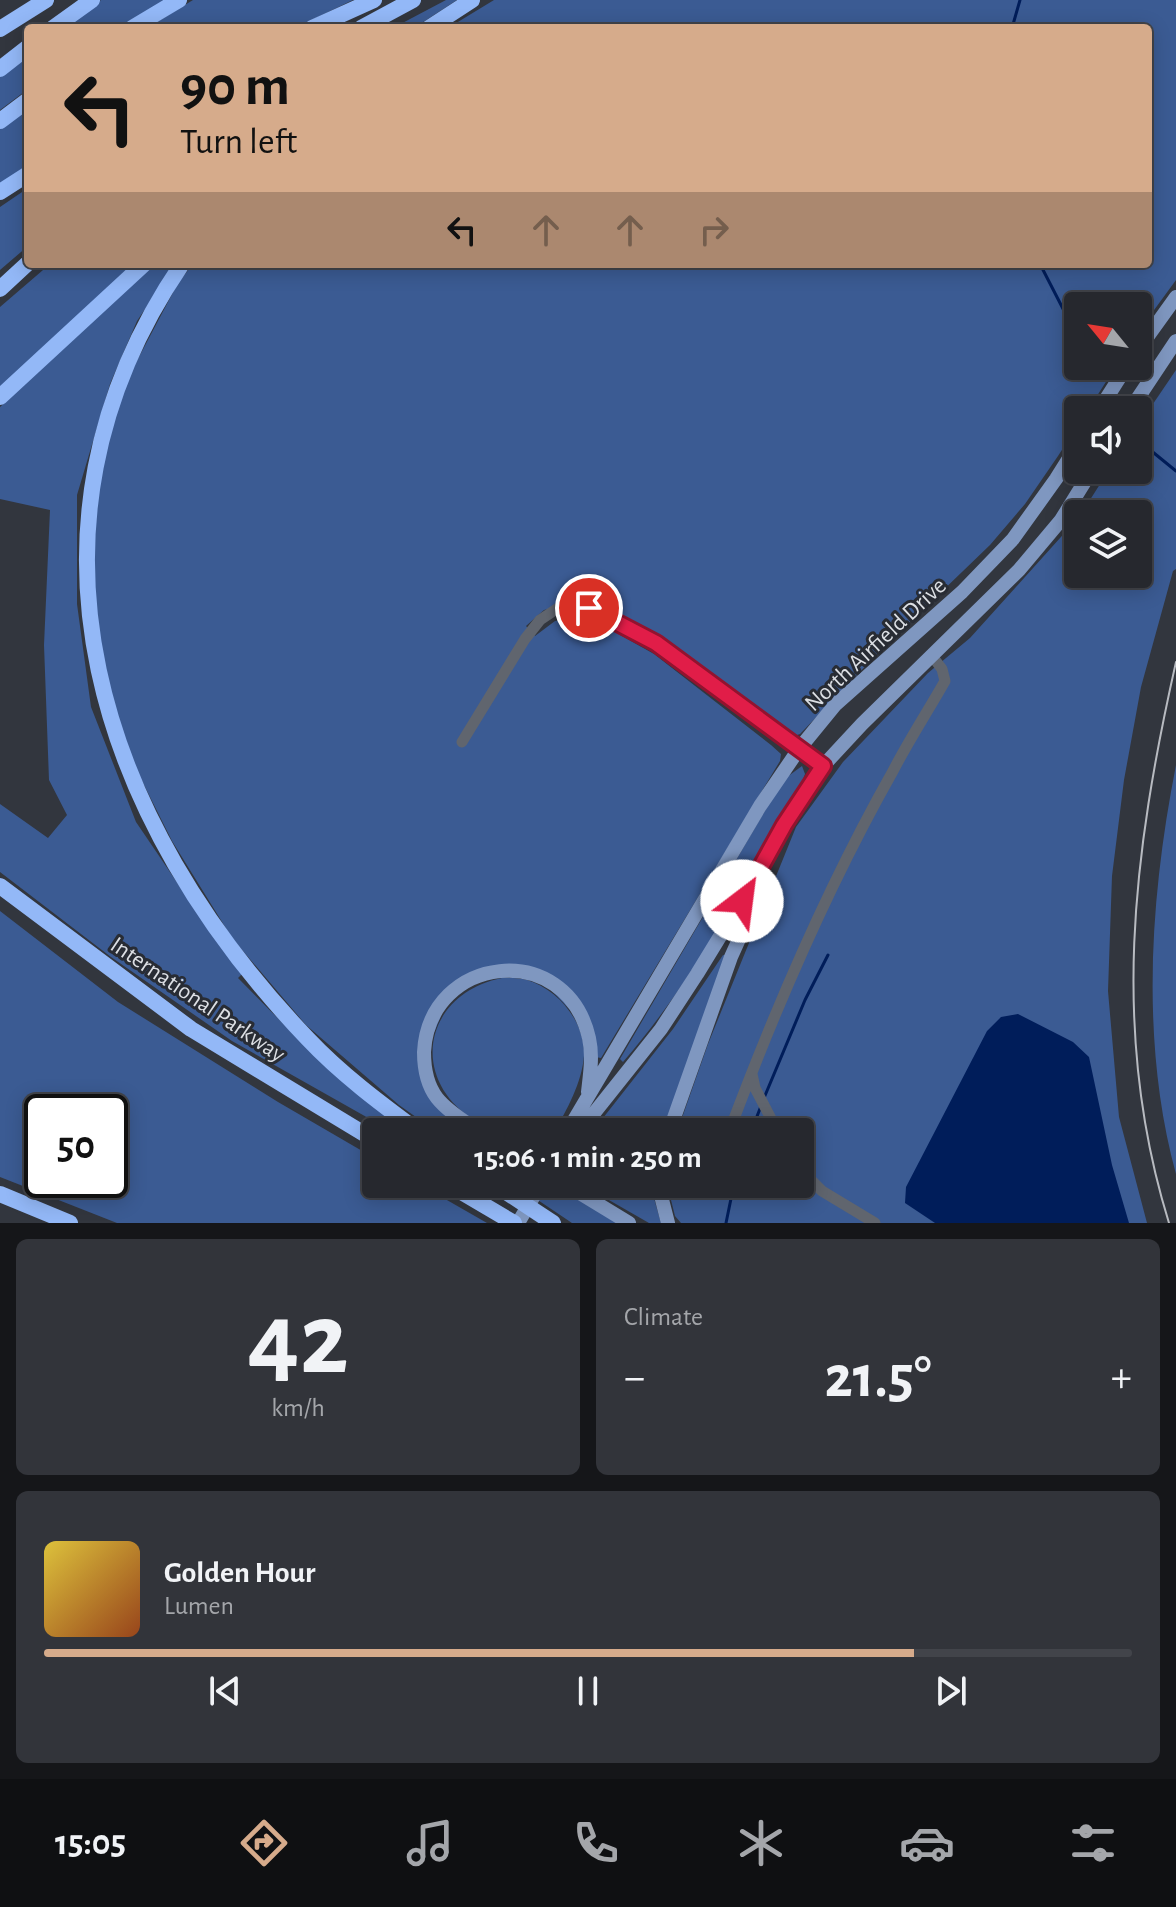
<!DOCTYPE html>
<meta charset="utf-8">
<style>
:root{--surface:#26282e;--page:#32343a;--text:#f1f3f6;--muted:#a4a6aa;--line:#42444a;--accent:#d6ab8b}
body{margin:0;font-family:"Alegreya Sans",sans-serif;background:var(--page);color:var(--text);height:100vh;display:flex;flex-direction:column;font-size:30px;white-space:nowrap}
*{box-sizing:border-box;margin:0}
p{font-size:26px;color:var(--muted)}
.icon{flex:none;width:44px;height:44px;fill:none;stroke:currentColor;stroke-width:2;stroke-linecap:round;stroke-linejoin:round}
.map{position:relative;height:1223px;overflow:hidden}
.details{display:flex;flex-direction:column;gap:16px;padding:16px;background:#151619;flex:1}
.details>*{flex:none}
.banner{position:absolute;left:24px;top:24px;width:1128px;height:244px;border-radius:8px;box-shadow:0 4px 20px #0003,0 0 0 2px var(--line);background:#d6ab8b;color:#111;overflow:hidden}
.needle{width:52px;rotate:300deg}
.fabs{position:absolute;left:1064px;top:292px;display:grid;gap:16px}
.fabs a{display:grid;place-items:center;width:88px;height:88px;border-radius:8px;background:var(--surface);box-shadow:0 4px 20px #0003,0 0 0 2px var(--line);font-size:40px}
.speed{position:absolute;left:24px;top:1094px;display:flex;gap:16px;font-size:40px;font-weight:700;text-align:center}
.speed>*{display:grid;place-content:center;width:104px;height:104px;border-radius:50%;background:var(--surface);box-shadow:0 4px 20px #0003,0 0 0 2px var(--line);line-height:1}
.speed .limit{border:4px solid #111;border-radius:12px;background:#fff;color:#111}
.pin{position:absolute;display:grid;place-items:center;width:68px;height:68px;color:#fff;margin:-34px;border:4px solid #fff;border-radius:50%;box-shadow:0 2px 8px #0007}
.me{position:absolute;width:88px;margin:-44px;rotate:30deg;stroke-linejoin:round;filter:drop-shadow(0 0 6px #0008)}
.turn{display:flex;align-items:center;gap:28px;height:168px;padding:0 24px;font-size:36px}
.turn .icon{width:104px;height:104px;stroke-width:2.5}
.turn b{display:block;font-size:56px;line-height:68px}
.lanes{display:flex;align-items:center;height:76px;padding:0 24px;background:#0003;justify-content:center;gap:40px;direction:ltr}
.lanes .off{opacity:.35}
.big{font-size:60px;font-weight:700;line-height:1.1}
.details .tile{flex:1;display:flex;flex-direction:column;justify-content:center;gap:12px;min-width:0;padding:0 28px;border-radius:12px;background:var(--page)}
.details .dial{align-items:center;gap:0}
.dial b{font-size:104px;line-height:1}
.song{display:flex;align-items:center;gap:24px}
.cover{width:96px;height:96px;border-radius:12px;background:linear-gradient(135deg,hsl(50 70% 55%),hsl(20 70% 35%))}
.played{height:8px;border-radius:4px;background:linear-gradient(90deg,var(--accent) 80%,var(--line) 80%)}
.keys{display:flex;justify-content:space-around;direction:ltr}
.heat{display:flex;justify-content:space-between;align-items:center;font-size:44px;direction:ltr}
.details .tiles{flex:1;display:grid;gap:16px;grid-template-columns:1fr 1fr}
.tile:last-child{grid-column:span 2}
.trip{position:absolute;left:362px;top:1118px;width:452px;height:80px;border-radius:8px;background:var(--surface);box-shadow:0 4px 20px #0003,0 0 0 2px var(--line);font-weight:700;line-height:80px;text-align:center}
.tabs{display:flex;height:128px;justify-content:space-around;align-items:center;background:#0f1012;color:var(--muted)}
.tabs .icon{width:56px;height:56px}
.tabs .selected{color:var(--accent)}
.tabs b{font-size:36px;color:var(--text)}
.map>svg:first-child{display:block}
</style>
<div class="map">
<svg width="1176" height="1223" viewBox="0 0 1176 1223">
<rect width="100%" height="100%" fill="#32363e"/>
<!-- green -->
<path fill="#3b5b93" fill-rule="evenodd" d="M101,0H165L119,28H64Z
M193,0H353L295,28H147Z
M446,0H457L414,28H393Z
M494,0H1176V280L1138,332V306H1078V366H1116L1088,410H1078V425L1058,456L1025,504L990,545L880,651L800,734L789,738L663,644L587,602L567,604L544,610L526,626L535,636L555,621L579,617L597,622L654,654L771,745L781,754L780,761L601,1058L595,1057L593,1034L531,969L454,985L420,1066L469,1132H437L399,1105L306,1025L232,938L172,841L118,733L89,600L102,454L131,372L178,283L193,264H1148V28H448Z
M28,56V89L0,110V77Z
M28,108V167L0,185V128Z
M28,188V246L0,270V207Z
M50,264H133L0,387V307Z
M155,264H175L137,321L110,384L77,495V604L91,707L136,822L208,928L243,973L238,978L326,1067L407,1132H393L232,1041L111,957L0,872V804L48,838L67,815L49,780L44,645L50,510L0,499V407Z
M1176,370V569L1173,571L1141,687L1124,780L1112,876L1108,991L1119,1117L1147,1223H681L675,1216L667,1184H800V1132H677L708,1044L796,827L843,762L928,673L970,638L1078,518V574H1138V514H1081L1109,470H1138V426Z
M1176,765V1174C1140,1042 1150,897 1176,765Z
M802,766L805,774L800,788C746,882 694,980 623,1062L620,1059L770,802L787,777Z
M0,911L118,1002L278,1102L376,1159V1184H419L487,1223H117L0,1177ZM42,1112H110V1180H42Z
M723,955L728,956L662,1132H592L673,1029Z
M502,978C511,978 519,978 527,980C558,989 586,1023 584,1056C582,1082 567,1110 554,1132C538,1132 507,1136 493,1131C487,1129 481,1125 477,1122C407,1080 423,994 502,978Z
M514,1184H555L617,1223H572Z
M581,1184H650L661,1223H649Z"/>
<!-- water -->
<path fill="#001d5a" d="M1018,1014L1073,1042L1089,1057L1112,1165L1129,1223H935L905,1203L906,1187L987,1031L1001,1017Z"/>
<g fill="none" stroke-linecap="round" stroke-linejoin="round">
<!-- stream -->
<path stroke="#001d5a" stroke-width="3" d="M1012,28L1020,0
M1040,264L1078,338
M1092,366L1097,376
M1138,440L1176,471
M764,1098L805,1000L828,955
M751,1132L761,1106
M684,1187L692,1184
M726,1223L734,1184"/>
<!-- minor -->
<path stroke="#60656e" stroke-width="11" d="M462,742L525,639L540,620L558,608H589L656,643L799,749
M752,1074L755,1088L778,1132
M729,1132C775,1009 828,886 893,771C909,740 928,711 945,681L942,669L932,656
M800,1169L822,1191L875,1223"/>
<!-- major -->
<path stroke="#7f97c0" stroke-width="14" d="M1138,350L1176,297
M1099,410L1127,366
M1130,410L1176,341
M480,1132C466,1122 448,1112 437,1098C427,1085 424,1068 424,1052C429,955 566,938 589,1038C593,1056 590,1074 588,1092
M567,1132L760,806L799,749L835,705L962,592L1013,539L1056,479L1078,444
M579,1132L661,1029L697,974L757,876L784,825L823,766L862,724L1019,570L1061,520L1092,470
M669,1132L731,957L758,897L757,877
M565,1184L629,1223
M658,1184L668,1223
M518,1223L541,1184"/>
<!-- highway -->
<path stroke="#93b8f7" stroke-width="16" d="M53,28L92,0
M132,28L179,0
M312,28L374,0
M361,28L413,0
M429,28L472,0
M0,29L46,0
M0,69L28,47
M0,121L28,100
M0,192L28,174
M182,264C0,531 100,822 308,1039C341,1074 380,1103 419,1132
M0,289L28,263
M0,397L144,264
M0,886L191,1029L376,1141
M448,1184L514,1223
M494,1184L553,1223
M0,1194L70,1223"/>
<!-- tram -->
<path stroke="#b8bbc1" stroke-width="2" d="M1169,1223C1110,1033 1133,853 1176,662"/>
</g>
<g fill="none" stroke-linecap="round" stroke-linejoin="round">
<defs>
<path id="route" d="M589,608L656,643L823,766L784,825L742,901"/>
</defs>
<!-- route casing -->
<use href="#route" stroke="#92132f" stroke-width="20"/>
<!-- route -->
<use href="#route" stroke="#e11d48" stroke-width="14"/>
</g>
<g text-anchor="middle" stroke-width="6" stroke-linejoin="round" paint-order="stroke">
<!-- street labels -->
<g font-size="24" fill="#dcdfe4" stroke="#282c34">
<text transform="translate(875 644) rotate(-43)" y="8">North Airfield Drive</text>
<text transform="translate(198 999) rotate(34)" y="8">International Parkway</text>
</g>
</g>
</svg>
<div class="fabs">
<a><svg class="needle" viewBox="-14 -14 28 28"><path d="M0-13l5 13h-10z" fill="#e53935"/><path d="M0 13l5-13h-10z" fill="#a4a6aa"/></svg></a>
<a><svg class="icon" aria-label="sound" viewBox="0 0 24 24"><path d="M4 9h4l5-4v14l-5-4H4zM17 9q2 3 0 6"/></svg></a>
<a><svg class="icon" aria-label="layers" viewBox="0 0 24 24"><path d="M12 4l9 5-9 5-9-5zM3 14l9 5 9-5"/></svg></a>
</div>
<div class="speed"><div class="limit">50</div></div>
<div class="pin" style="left:589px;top:608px;background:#d93025"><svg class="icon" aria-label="arrive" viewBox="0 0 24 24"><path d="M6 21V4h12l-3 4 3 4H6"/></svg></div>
<svg class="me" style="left:742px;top:901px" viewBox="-20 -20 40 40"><circle r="19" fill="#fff"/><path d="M0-13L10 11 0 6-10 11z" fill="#e11d48"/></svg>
<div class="trip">15:06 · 1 min · 250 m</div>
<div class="banner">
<div class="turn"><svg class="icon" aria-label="left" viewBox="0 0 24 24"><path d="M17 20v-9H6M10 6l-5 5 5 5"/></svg><div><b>90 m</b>Turn left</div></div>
<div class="lanes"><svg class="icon" aria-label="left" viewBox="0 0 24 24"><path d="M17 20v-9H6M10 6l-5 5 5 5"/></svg><svg class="icon off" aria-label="ahead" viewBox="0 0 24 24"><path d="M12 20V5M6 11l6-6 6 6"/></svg><svg class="icon off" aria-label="ahead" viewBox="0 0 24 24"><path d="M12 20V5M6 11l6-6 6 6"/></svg><svg class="icon off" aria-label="right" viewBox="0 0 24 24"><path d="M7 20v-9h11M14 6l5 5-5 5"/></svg></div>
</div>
</div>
<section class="details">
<div class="tiles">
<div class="tile dial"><b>42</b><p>km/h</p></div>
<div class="tile"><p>Climate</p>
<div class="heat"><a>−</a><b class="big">21.5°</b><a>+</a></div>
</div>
<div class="tile">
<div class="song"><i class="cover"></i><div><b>Golden Hour</b><p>Lumen</p></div></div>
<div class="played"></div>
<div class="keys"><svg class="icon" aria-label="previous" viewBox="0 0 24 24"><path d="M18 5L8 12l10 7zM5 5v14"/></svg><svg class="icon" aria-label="pause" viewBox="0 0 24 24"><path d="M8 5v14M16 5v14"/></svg><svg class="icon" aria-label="next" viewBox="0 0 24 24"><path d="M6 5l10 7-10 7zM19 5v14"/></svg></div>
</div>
</div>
</section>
<nav class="tabs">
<b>15:05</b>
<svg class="icon selected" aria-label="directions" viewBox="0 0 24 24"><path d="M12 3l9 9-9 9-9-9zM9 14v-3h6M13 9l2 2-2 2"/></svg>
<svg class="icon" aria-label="music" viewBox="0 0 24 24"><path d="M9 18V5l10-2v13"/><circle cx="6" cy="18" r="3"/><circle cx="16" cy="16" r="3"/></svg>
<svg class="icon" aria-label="phone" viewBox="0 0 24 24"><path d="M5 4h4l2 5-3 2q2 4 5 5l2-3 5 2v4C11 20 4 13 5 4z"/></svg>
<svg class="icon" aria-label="climate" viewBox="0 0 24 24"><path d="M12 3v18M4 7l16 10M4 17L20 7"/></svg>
<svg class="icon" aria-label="car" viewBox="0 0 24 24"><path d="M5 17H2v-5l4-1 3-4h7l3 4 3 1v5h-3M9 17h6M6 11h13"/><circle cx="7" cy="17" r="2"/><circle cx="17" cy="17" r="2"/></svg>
<svg class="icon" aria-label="filters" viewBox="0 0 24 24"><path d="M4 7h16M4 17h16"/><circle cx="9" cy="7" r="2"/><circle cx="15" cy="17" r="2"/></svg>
</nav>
